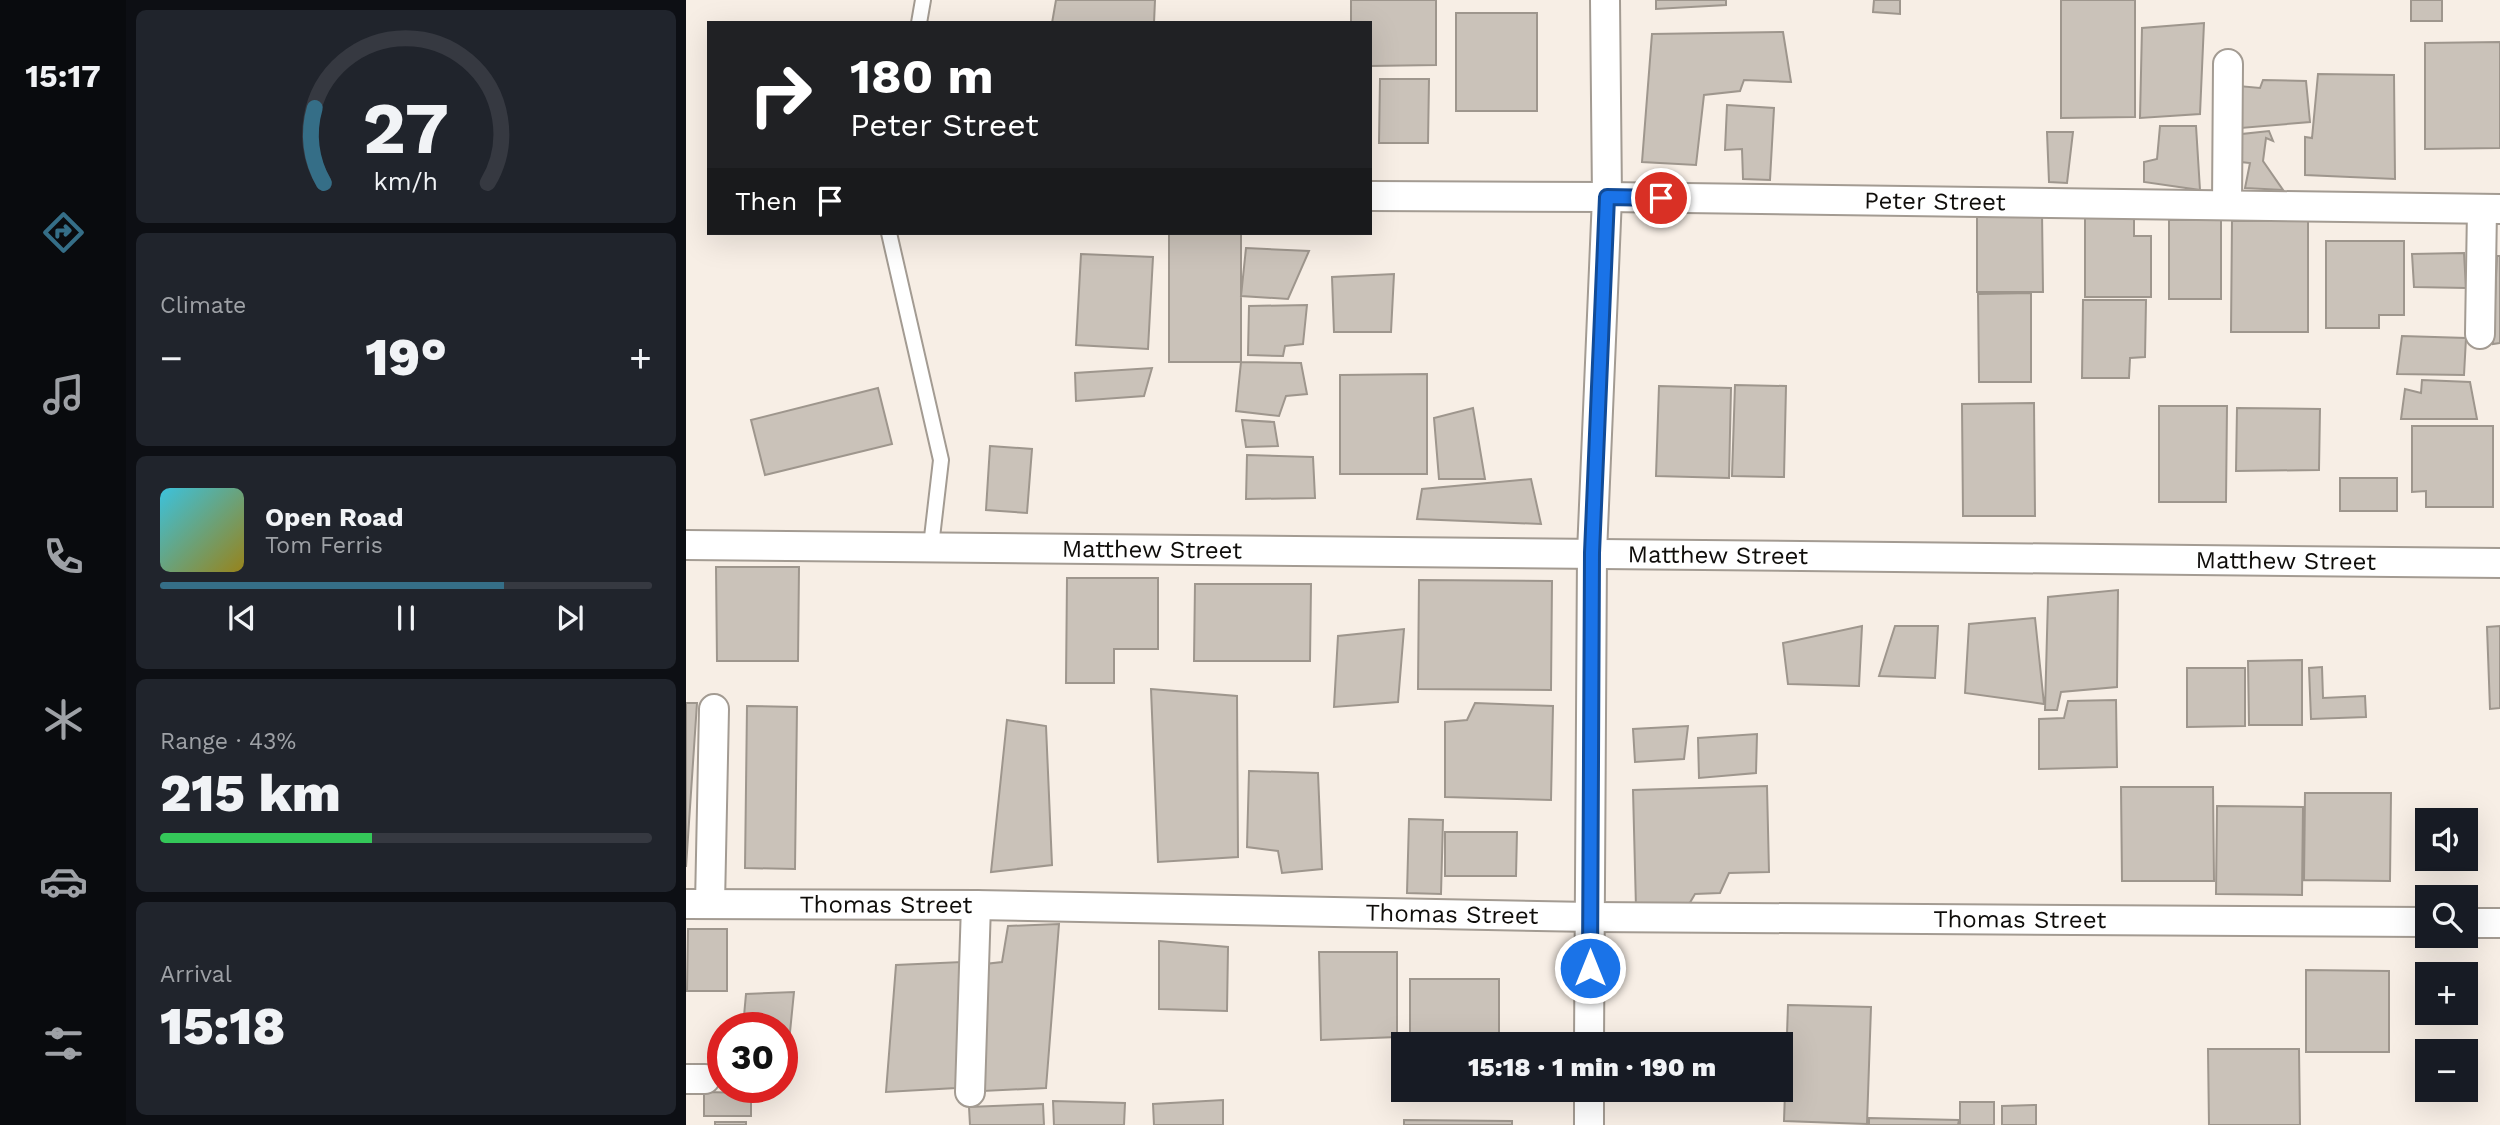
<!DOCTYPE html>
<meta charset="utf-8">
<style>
:root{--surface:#171b24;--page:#20242c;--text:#f1f3f6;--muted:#9ea1a6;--line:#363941;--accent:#356e87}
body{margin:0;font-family:"Work Sans",sans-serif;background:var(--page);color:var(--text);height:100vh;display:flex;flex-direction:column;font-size:26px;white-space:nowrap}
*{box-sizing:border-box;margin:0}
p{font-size:23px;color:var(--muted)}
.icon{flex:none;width:38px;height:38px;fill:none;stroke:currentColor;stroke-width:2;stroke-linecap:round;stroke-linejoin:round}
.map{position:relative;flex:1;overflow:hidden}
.side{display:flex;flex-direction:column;gap:10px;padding:10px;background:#0d0f14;width:560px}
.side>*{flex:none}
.banner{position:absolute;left:21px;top:21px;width:665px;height:214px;border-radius:0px;box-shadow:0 7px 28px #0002;background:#202124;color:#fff;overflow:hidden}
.fabs{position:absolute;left:1729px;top:808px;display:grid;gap:14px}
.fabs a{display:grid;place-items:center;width:63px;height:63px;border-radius:0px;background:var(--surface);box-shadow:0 7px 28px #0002;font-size:35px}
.speed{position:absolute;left:21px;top:1012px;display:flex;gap:14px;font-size:35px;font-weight:700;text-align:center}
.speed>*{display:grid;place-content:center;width:91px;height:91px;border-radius:50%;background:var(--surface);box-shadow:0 7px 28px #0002;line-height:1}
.speed .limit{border:10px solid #d22;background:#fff;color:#111}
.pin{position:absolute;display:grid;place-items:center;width:60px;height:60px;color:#fff;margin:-30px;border:4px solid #fff;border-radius:50%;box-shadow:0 2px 7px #0007}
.me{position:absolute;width:77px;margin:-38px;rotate:0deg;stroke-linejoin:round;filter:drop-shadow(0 0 5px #0008)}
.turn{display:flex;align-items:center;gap:24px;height:147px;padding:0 28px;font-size:32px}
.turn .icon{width:91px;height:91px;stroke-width:2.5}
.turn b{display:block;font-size:49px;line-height:60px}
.then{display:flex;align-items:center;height:66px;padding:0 28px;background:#0003;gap:14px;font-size:26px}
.big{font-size:52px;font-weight:800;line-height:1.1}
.side .widget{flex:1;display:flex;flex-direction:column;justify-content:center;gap:10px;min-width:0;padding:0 24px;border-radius:10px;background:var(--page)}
.side .dial{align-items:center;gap:0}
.dial svg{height:182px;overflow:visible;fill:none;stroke:var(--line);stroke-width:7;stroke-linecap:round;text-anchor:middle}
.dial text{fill:var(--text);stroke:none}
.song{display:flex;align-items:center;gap:21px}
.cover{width:84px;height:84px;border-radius:10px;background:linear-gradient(135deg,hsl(190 70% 55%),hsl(50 70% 35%))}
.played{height:7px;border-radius:4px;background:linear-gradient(90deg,var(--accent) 70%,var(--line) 70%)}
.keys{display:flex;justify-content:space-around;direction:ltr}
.heat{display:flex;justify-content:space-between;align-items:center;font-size:38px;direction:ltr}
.charge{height:10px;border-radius:5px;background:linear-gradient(90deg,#34c759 43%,var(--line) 0)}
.trip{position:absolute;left:705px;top:1032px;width:402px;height:70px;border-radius:0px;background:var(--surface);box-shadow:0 7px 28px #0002;font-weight:800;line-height:70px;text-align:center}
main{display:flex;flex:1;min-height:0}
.menu{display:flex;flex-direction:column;width:126px;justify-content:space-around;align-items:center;background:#090b0e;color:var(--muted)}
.menu .icon{width:49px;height:49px}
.menu .selected{color:var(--accent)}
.menu b{font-size:32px;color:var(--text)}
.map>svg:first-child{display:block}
</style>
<main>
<nav class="menu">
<b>15:17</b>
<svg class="icon selected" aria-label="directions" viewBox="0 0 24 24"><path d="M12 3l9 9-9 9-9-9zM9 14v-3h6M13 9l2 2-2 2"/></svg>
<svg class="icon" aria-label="music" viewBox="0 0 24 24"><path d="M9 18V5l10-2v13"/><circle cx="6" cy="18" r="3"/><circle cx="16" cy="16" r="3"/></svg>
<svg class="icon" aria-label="phone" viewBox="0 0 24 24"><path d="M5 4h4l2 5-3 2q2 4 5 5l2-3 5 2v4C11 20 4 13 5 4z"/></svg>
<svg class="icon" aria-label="climate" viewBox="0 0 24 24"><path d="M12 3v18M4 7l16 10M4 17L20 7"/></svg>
<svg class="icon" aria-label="car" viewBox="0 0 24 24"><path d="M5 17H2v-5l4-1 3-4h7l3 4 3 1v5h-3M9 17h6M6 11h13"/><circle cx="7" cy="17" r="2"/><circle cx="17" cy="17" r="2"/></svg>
<svg class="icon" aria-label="filters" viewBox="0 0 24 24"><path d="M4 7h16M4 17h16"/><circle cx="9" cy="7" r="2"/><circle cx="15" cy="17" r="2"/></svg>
</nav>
<section class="side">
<div class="widget dial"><svg viewBox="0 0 100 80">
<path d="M14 69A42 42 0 1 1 86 69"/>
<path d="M14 69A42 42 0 0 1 10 36" stroke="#356e87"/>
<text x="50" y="56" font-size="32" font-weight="700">27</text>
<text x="50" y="72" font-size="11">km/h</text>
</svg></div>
<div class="widget"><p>Climate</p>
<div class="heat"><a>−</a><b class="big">19°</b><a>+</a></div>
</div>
<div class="widget">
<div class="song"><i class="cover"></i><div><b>Open Road</b><p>Tom Ferris</p></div></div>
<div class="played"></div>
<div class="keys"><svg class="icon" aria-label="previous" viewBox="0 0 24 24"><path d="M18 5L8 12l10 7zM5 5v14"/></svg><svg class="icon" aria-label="pause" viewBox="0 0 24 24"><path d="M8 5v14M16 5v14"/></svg><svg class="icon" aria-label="next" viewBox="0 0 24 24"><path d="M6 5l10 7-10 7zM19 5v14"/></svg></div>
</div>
<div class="widget"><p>Range · 43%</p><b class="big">215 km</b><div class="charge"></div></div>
<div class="widget"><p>Arrival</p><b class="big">15:18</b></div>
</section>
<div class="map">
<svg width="1814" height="1125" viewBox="0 0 1814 1125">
<rect width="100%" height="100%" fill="#f7eee5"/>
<!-- building -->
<path fill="#cac2b9" stroke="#9e968d" stroke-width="2" d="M370,0H469L468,23H366Z
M665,0H750V65L684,66V23H665Z
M970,0H1040V5L970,9Z
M1188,0H1214V14L1187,12Z
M1375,0H1449V117L1375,118Z
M1725,0H1756V21H1725Z
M770,13H851V111H770Z
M1518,23L1514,114L1454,118L1456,28Z
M1097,32L1105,82L1058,80L1054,91L1018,95L1010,165L956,162L966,34Z
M1814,42V148L1739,149V43Z
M1632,74L1708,75L1709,179L1619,175V137L1626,138Z
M694,79H743L742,143H693Z
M1577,80L1620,81L1624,122L1555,128L1553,86L1574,88Z
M1041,105L1088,108L1084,180L1057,179L1056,149L1039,150Z
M1474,126H1510L1514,190L1458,182V162L1471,159Z
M1583,131L1587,141L1580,138L1577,161L1597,190L1559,188L1564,163L1555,162L1556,134Z
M1361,132H1387L1381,183L1363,182Z
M1356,212L1357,292H1291V213Z
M1399,213H1448V236H1465V297H1399Z
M1483,220H1535V299H1483Z
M1546,221H1622V332H1545Z
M483,233H555V362H483Z
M1640,241H1718V315H1693V328H1640Z
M560,248L623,251L602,299L555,296Z
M1778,253L1780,288L1728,287L1726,254Z
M395,254L467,257L462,349L390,345Z
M1811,256H1814V343L1807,344Z
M708,274L705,332H648L646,277Z
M1345,293V382H1293L1292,294Z
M1397,300H1460L1459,357L1444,358L1443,378H1396Z
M621,305L617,344L599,346L597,356L562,355L563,306Z
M1716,336L1780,338L1778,375L1711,374Z
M555,362L615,363L621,394L600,396L593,416L550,411Z
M466,368L458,396L390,401L389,373Z
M741,374V474H654V375Z
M1736,380L1784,382L1791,419H1715L1719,389L1735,393Z
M1049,385L1100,386L1098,477L1046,476Z
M973,386L1045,388L1043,478L970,476Z
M192,388L206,444L79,475L65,420Z
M1348,403L1349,516H1277L1276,404Z
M1473,406H1541L1540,502H1473Z
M787,408L799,479H753L748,418Z
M1551,408L1634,409L1633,470L1550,471Z
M556,420L588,422L592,446L560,447Z
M1726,426H1807V507H1740V491L1726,492Z
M304,446L346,449L341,513L300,510Z
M561,455L627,457L629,498L560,499Z
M1654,478H1711V511H1654Z
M845,479L855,524L731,519L736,489Z
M30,567H113L112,661H31Z
M381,578H472V649H428V683H380Z
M733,580L866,581L865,690L732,689Z
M509,584H625L624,661H508Z
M1432,590L1431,687L1375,692L1371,710H1359L1362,597Z
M1349,618L1358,704L1279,693L1283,624Z
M1176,626L1173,686L1102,684L1097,643Z
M1209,626H1252L1249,678L1193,676Z
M1814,626V708L1804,709L1801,627Z
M718,629L712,702L648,707L652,636Z
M1616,660V725H1563L1562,661Z
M1636,667L1637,698L1679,696L1680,717L1625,719L1623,668Z
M1501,668H1559V726L1501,727Z
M465,689L551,696L552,857L472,862Z
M1430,700L1431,767L1353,769V719L1378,718L1382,701Z
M0,703H11L0,867Z
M789,703L867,706L865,800L759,797V722L781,720Z
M61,706L111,707L109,869L59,868Z
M321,720L360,726L366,865L305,872Z
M1002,726L998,759L949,762L947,729Z
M1071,734L1070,773L1013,778L1012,738Z
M563,771L632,773L636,869L596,873L592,851L561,847Z
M1081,786L1083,872L1043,873L1034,893L1009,894L1002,906L950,908L947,790Z
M1435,787H1527L1528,881H1436Z
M1619,793H1705L1704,881L1618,880Z
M1531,806L1617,807L1616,895L1530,894Z
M723,819L757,820L755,894L721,893Z
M759,832H831L830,876H759Z
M373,924L360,1088L297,1091L299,964L316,962L322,926Z
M2,929H41V991H1Z
M473,941L542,947L541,1011L473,1009Z
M633,952H711V1037L635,1040Z
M276,962L270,1088L200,1092L210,965Z
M1620,970L1703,971V1052H1620Z
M724,979H813V1045H724Z
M108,992L99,1082H96V1027H57L60,994Z
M1102,1005L1185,1007L1181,1124L1098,1121Z
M1522,1049H1613L1614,1125H1523Z
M18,1092L65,1093V1116H18Z
M537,1100V1125H468L467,1104Z
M367,1101L439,1103L438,1125H368Z
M1274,1102H1308V1125H1274Z
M357,1104L358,1125H284L283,1107Z
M1350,1105V1125H1316V1106Z
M1183,1118L1273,1120L1272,1125H1183Z
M718,1120L826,1121V1125H718Z
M29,1122H60V1125H29Z"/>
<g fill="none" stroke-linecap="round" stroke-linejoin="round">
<defs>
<path id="lane" d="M233,23L237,0
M203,233L255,460L245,546"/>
<g id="street">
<path id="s1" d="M684,196L921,197L1814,209"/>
<path d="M1541,205L1542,64"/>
<path d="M1794,334L1796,209"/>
<path id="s2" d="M0,545L1814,563"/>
<path id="s3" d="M0,904L290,905L904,917L1741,922"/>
<path d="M24,904L28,709"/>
<path d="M1780,923H1814"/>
<path d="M903,1045L906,553L921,197L919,0"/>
<path d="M0,1079H19"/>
<path d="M284,1092L290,905"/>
<path d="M903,1125V1090"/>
</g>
</defs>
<!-- lane casing -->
<use href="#lane" stroke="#a39b92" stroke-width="18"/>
<!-- street casing -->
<use href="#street" stroke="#a39b92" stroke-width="32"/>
<!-- lane -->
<use href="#lane" stroke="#fff" stroke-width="14"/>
<!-- street -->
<use href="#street" stroke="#fff" stroke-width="28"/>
</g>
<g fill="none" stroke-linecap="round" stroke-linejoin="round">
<defs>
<path id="route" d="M904,968L906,553L921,197L975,198"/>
</defs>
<!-- route casing -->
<use href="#route" stroke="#114b97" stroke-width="18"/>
<!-- route -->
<use href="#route" stroke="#1a73e8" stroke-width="12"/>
</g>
<g text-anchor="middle" stroke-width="7" stroke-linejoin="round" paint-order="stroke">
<!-- street labels -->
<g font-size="24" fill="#0f0d0a" stroke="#fefdfb">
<text dy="8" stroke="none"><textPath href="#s1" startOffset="565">Peter Street</textPath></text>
<text dy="8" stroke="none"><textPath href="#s2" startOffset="466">Matthew Street</textPath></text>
<text dy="8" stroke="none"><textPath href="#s2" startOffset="1032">Matthew Street</textPath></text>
<text dy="8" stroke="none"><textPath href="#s2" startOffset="1600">Matthew Street</textPath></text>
<text dy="8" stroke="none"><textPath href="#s3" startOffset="200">Thomas Street</textPath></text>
<text dy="8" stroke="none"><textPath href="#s3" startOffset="766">Thomas Street</textPath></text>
<text dy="8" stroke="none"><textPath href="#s3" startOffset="1334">Thomas Street</textPath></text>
</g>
</g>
</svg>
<div class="fabs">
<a><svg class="icon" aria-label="sound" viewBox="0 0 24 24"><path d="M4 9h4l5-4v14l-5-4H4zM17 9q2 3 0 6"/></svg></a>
<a><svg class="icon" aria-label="search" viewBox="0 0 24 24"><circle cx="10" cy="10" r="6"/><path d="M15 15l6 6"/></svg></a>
<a>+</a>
<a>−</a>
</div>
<div class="speed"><div class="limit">30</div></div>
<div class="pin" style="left:975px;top:198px;background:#d93025"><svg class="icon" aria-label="arrive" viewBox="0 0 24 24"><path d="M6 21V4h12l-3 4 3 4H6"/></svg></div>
<svg class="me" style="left:904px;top:968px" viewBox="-20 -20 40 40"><circle r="17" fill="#1a73e8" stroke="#fff" stroke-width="3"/><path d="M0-11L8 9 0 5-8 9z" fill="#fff"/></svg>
<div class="trip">15:18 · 1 min · 190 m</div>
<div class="banner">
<div class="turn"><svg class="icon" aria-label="right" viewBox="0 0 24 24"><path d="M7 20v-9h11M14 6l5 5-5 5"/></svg><div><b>180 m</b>Peter Street</div></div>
<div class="then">Then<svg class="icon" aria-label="arrive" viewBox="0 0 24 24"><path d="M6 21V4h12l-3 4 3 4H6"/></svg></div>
</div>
</div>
</main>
